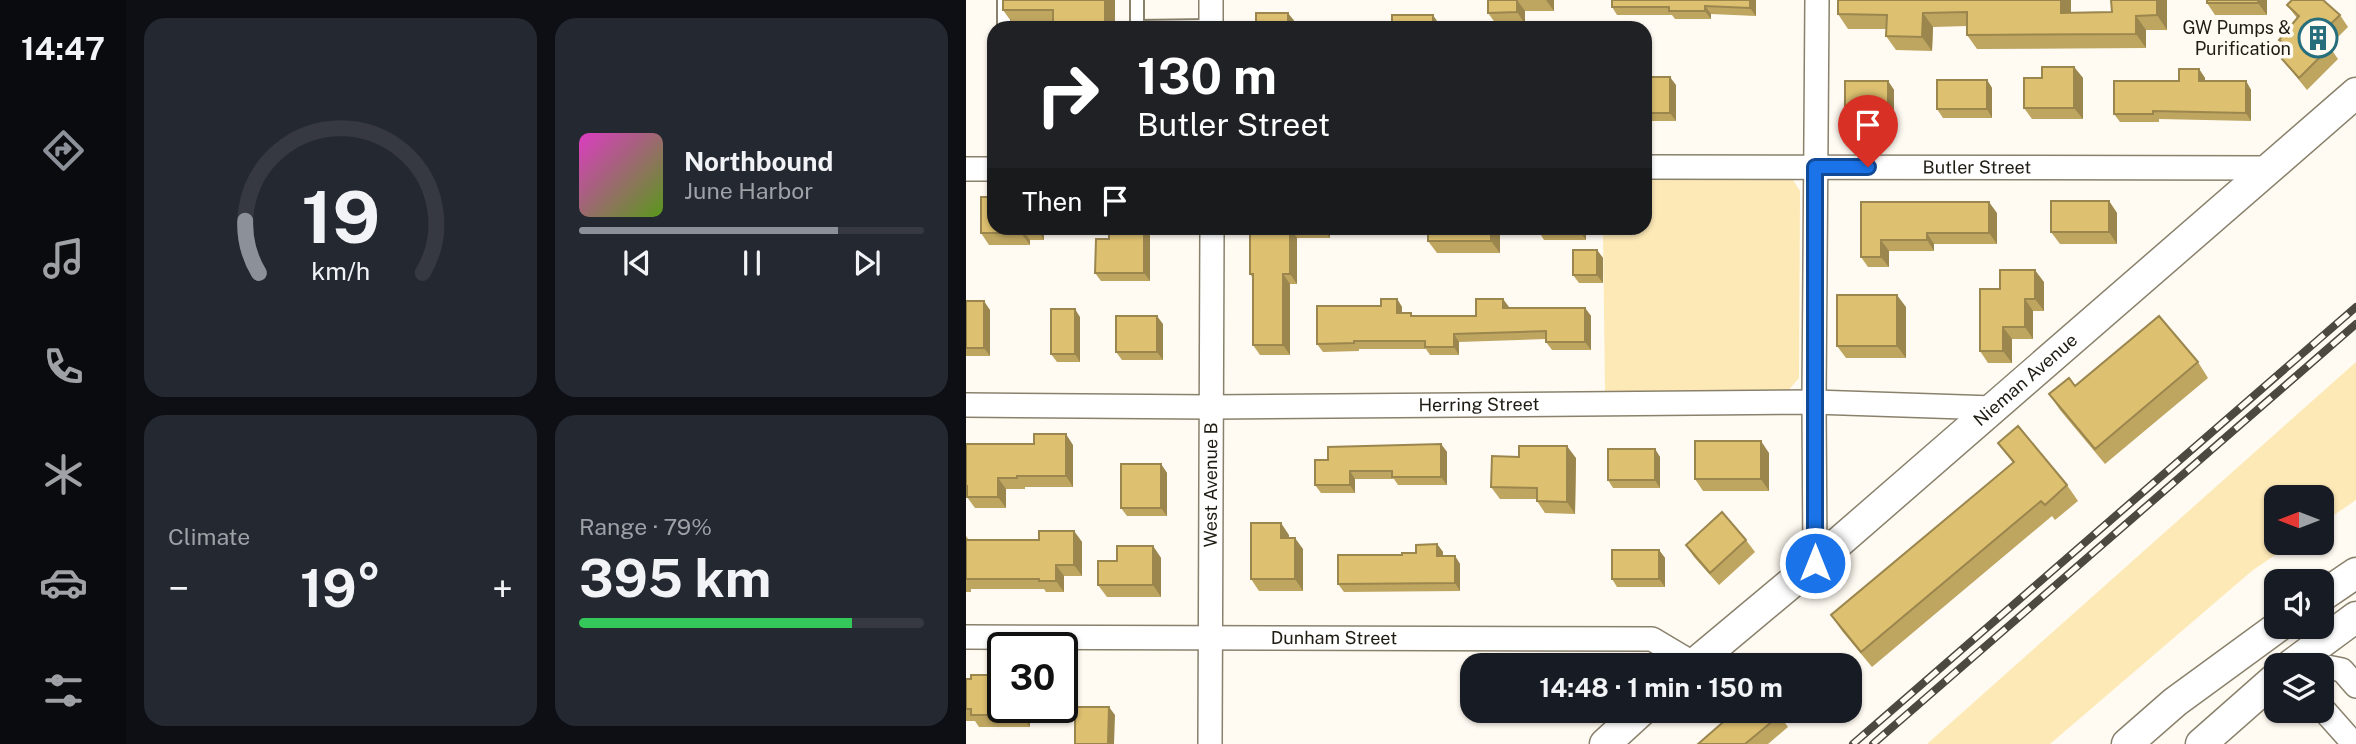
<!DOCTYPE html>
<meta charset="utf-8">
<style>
:root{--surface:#171b24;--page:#242831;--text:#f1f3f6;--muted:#9ea1a6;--line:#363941;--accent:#8c9099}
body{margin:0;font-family:"Public Sans",sans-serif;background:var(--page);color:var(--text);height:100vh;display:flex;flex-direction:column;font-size:26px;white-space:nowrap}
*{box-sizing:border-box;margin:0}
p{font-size:23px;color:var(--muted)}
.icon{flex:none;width:38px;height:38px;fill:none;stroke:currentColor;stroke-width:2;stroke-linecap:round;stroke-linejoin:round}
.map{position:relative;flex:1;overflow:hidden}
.details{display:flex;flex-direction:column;gap:18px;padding:18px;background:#0d0f14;width:840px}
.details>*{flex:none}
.hud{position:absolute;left:21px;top:21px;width:665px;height:214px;border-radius:21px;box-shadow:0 2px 5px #0004;background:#202124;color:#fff;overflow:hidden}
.needle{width:46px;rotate:270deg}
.tools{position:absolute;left:1298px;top:485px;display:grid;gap:14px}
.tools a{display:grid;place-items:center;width:70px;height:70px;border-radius:14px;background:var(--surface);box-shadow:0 2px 5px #0004;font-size:35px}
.speed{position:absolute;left:21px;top:632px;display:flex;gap:14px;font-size:35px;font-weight:700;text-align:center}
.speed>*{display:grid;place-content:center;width:91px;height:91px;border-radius:50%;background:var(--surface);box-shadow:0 2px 5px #0004;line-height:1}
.speed .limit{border:4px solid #111;border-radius:10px;background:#fff;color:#111}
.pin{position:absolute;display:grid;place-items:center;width:60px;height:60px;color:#fff;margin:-72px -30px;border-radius:50% 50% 50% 0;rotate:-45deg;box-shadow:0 0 7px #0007}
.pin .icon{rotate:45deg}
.me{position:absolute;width:77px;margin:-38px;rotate:0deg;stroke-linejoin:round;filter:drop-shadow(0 0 5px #0008)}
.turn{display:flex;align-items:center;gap:24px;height:147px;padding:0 35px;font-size:32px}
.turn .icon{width:91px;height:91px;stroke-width:2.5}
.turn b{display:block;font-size:49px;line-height:60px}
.then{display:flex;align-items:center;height:66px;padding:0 35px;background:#0003;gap:14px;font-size:26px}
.big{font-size:52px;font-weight:700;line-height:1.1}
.details .widget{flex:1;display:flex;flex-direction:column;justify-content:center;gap:10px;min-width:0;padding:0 24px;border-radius:21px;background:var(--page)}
.details .dial{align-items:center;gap:0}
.dial svg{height:182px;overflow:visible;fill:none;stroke:var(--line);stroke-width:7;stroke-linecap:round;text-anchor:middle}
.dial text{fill:var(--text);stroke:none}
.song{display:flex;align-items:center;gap:21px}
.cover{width:84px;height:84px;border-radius:10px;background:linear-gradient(135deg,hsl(310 70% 55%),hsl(90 70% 35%))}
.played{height:7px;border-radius:4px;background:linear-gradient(90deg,var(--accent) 75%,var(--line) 75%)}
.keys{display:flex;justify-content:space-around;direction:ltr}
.heat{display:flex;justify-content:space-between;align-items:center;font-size:38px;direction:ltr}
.charge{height:10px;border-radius:5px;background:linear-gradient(90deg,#34c759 79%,var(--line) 0)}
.details .tiles{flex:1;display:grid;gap:18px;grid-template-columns:repeat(2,1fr)}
.trip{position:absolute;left:494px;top:653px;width:402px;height:70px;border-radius:21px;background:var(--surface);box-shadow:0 2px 5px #0004;font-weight:700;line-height:70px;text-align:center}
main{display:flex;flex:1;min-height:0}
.tab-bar{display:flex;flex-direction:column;width:126px;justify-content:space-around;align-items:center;background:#090b0e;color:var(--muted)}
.tab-bar .icon{width:49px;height:49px}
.tab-bar .current{color:var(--accent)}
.tab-bar b{font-size:32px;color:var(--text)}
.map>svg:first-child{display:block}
</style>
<main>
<nav class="tab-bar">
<b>14:47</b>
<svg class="icon current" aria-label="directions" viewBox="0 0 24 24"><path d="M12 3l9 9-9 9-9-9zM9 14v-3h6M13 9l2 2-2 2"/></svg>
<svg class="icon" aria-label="music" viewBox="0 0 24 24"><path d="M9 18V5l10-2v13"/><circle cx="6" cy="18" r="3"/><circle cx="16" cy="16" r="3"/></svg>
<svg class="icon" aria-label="phone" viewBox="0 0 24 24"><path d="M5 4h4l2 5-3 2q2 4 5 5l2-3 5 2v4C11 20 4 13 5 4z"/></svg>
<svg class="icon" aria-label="climate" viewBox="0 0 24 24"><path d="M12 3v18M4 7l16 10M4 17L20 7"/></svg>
<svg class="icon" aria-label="car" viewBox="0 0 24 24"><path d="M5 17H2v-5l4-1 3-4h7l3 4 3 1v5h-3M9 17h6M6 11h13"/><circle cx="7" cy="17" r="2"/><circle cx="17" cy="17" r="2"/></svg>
<svg class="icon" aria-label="filters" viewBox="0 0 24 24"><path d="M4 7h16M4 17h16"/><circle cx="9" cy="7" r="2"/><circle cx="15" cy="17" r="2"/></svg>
</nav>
<section class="details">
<div class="tiles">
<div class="widget dial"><svg viewBox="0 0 100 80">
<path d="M14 69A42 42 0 1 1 86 69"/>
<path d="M14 69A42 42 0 0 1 8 46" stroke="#8c9099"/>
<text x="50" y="56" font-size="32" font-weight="700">19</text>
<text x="50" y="72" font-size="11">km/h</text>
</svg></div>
<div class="widget">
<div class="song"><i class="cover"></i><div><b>Northbound</b><p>June Harbor</p></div></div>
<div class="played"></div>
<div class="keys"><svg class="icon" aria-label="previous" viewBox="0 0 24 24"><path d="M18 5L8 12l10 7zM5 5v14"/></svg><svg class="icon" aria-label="pause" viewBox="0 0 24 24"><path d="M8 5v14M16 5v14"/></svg><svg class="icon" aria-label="next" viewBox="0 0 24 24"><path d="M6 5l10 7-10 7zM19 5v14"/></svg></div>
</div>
<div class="widget"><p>Climate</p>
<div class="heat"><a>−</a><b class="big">19°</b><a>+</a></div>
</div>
<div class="widget"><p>Range · 79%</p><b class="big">395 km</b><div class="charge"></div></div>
</div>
</section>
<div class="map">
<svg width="1390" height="744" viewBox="0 0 1390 744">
<rect width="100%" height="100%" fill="#fffbf2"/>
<!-- green -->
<path fill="#fde9b6" d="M825,177L834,191L833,378L821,392L639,393L637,228H679V178Z
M1390,362V500L1356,523V497H1311V542L1327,543L1287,570L1084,744H961Z"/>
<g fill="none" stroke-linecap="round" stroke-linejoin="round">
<defs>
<path id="service" d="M38,0V25
M171,0V27L245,26"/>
<g id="minor">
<path d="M245,0V28"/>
<path id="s1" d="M679,167L1303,168"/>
<path d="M0,169H28"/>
<path id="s2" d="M0,405L245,407L848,402L1027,408"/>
<path d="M849,563L848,402L851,0"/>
<path id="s3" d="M0,637L686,639L728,664"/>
<path d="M1356,666L1376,670L1390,686"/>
<path d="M1356,708L1388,744"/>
<path id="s4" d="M244,744L246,228"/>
</g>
<g id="tertiary">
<path d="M1356,596L1390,573"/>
<path id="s5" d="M727,665L849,563L1390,93"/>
<path d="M1325,665L1390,617"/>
<path d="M639,744L676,710"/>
<path d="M1161,744L1209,702L1313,626"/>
<path d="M1235,744L1311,677"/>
</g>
</defs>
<!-- service casing -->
<use href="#service" stroke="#89816c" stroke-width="16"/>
<!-- minor casing -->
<use href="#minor" stroke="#89816c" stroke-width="26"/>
<!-- tertiary casing -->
<use href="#tertiary" stroke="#89816c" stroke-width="33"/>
<!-- service -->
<use href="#service" stroke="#fff" stroke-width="12"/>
<!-- minor -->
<use href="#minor" stroke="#fff" stroke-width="23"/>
<!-- tertiary -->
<use href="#tertiary" stroke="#fff" stroke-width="30"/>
<defs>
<path id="rail" d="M887,744L1390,307
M907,744L1390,324"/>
</defs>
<!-- rail casing -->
<use href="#rail" stroke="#4c4940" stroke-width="8"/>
<!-- rail -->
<use href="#rail" stroke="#fffbf2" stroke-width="5" stroke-dasharray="16" stroke-linecap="butt"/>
</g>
<!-- wall -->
<path fill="#bea560" d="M149,0V28H90L88,24H47L37,10Z
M522,0H588V11H559V24H530L522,13Z
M646,0H790V16L745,14V19H709L706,15H651L646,7Z
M872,0H1105V13L1146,12L1201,0V30H1180V48L1011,49L1001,35V26L967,27L966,51L930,50L920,36V29H882L872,14Z
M1301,0V15H1249L1241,3Z
M1321,5L1374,15L1382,27L1363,46L1372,59L1341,90L1316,59L1322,52L1313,40L1331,18Z
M1108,67L1117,78V119H1066L1058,108L1076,78Z
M1233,69L1239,78V81H1280L1285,90V121L1193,119V122H1154L1148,114L1213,81Z
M679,77L710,85V121H679Z
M1021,80L1026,88V118H977L971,109Z
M922,81L928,90V119H884L879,111Z
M15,197L78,228V240H64V245H23L15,233Z
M1143,201L1151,213V244H1094L1085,232Z
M895,202L1031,213V244H968V251H923V267H902L895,257Z
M143,228H195V232H184V281H135L129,273L143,239Z
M364,228V238H331V284H324V355H294L287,345V278L284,274V233L281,229Z
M534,228V253H471L462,241Z
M620,228V240H578L573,232Z
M631,250L637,258V283H613L607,275Z
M1078,282V311H1067V339H1046V363H1022L1014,351L1034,289Z
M431,299L436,307V313H445L447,316H510L537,299L543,308H619L625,316V350H586L580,342V339L493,342V355H464L460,349H393V351L357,352L351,344L415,306Z
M0,301L24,310V356H0Z
M940,307V358H880L871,346Z
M114,317V362H91L85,354Z
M197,324V360H156L150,352Z
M1232,362L1242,378L1139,464L1094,410L1083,394L1109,386Z
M1032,443L1101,485L1112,501L1089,520L1086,516L906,667L876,631L865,615L1047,463Z
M0,444L107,445V487H59V489H40V508H9L1,497H0Z
M475,444L481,452V485H432L428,479H389V493H355L349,485L362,460Z
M689,449L694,457V488H647L642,480Z
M803,453V491H737L729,479Z
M610,458L609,514L579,513L571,501V499H534L525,487Z
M195,464L201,473V516H161L155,508Z
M108,531L116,542V576H98V592H80L78,589H5V592H0V536L3,540H73Z
M323,535V538L337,549V591H293L285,579Z
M780,540L789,552L753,585L728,557L720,545Z
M471,544L477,552V556H489L494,564V591L378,592L372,584L436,555L450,553Z
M187,546L195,558V597H141L132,585L151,561Z
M693,550L699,558V587H651L646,579Z
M0,679H5L64,707V727H13L9,721H0Z
M810,710L822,727L802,744H732Z"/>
<!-- shaded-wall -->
<path fill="#9b864e" d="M139,0H149V28H139Z
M551,0L559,11V24L551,12Z
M580,0H588V11Z
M784,0H790V16L784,8Z
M1095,0H1105V27L1095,13Z
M1191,0H1201V30L1191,15Z
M1292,0H1301V15L1292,3Z
M739,6L745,14V19L739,11Z
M322,13L330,23V28H322Z
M957,13L967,27L966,51L956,37Z
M467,15L473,24V28H467Z
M1170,16L1180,30V48L1170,34Z
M1108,67L1117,78V119L1108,108Z
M1233,69L1239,78V90L1233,81Z
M704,77L710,85V121L704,113Z
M1021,80L1026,88V118L1021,109Z
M922,81L928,90V119L922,111Z
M1280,81L1285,90V121L1280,113Z
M1143,201L1151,213V244L1143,232Z
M1023,202L1031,213V244L1023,233Z
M55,228L64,240V245L55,233Z
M70,228H78V240Z
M178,228H180L184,232V281L178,273Z
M357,228H364V238L357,229Z
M525,228H534V253L525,241Z
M614,228H620V240L614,232Z
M324,229L331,238V284L324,274Z
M961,233L968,244V251L961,240Z
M915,240L923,251V267L915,257Z
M631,250L637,258V283L631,275Z
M1069,270L1078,282V311L1069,299Z
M317,274L324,284V355L317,345Z
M931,295L940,307V358L931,346Z
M431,299L436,307V321L431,313Z
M537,299L543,307V316L537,308Z
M1059,299L1067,311V339L1059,327Z
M18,301L24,310V356L18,348Z
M619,308L625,316V350L619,342Z
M109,309L114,317V362L109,354Z
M191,316L197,324V360L191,352Z
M1037,327L1046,339V363L1037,351Z
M488,334L493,342V355L488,347Z
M100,434L107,445V487L100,476Z
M795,441L803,453V491L795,479Z
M475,444L481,452V485L475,477Z
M601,446L610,458L609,514L601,502Z
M689,449L694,457V488L689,480Z
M195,464L201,473V516L195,508Z
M384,471L389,479V493L384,485Z
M32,478L40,489V508L32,497Z
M315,523L323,535V549L315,538Z
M108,531L116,542V576L108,565Z
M329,538L337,549V591L329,579Z
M471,544L477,552V564L471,556Z
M187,546L195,558V597L187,585Z
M693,550L699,558V587L693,579Z
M489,556L494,564V591L489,583Z
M90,565L98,576V592L90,581Z
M55,707H64V727L55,715Z
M143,707L149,715L148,744H142Z"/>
<!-- building -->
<path fill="#ddc070" stroke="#9b864e" stroke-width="2" d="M37,0H139V28H107V22L87,23V10H37Z
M522,0H551V12L522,13Z
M646,0H784V8L739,6V11H703V7H646Z
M872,0H1095V13L1146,12L1145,0H1191V15L1170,16V34L1001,35V12L957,13L956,37L920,36L921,15L872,14Z
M1241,0H1292V3H1241Z
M1326,0H1357L1374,15L1352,36L1364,47L1333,78L1316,59L1326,48L1313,40L1333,16L1321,5Z
M290,13H322V28H290Z
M426,15H467V28H426Z
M362,27H402V28H362Z
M1076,67H1108V108H1058V78H1076Z
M1213,69H1233V81H1280V113L1187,111V114H1148V81H1213Z
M679,77H704V113H679Z
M971,80H1021V109H971Z
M879,81H922V111H879Z
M15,197H28V228H70H55V233H15Z
M1085,201H1143V232H1085Z
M895,202H1023V233H961V240H915V257H895Z
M143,228H178V273H129L130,239H143Z
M281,228H357V229H324V274H317V345H287V274H284V229H281Z
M462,228H525V241H462Z
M573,228H614V232H573Z
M607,250H631V275H607Z
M1034,270H1069V299H1059V327H1037V351H1014V289H1034Z
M871,295H931V346H871Z
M415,299H431V313H445V316H510V299H537V308H619V342H580V331L488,334V347H459V341H388V343L351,344V306H415Z
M0,301H18V348H0Z
M85,309H109V354H85Z
M150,316H191V352H150Z
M1193,316L1232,362L1129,449L1083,394L1103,378L1109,386Z
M1052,426L1101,485L1079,505L1075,501L895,652L865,615L1048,462L1032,443Z
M68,434H100V476H51V478H32V497H1V486H0V444H68Z
M729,441H795V479H729Z
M475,444V477H426V471H384V485H349V460H362V447Z
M553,446H601V502L571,501V488L525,487L526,456L553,457Z
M642,449H689V480H642Z
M155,464H195V508H155Z
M756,512L780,540L744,573L720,545Z
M285,523H315V538H329V579H285Z
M73,531H108V565H90V581H73V579H0V540H73Z
M471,544V556H489V583L372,584V555H436V553H450V545Z
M151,546H187V585H132V561H151Z
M646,550H693V579H646Z
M5,675H37V707H55V715H5V709H0V679H5Z
M109,707H143L142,744H109Z
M771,710H810L814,715L779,744H732Z"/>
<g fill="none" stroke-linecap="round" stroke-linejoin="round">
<defs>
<path id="route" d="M849,563V167H902"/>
</defs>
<!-- route casing -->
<use href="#route" stroke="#114b97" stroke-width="18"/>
<!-- route -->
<use href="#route" stroke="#1a73e8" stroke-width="12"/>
</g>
<!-- icons -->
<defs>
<symbol id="building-ring" viewBox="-11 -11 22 22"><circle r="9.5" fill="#fffbf2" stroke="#276e7c" stroke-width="1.5"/><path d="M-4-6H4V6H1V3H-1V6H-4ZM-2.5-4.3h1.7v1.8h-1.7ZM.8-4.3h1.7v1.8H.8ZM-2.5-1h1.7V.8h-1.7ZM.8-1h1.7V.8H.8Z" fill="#276e7c"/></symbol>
</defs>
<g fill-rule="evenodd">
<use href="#building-ring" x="1330" y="16" width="44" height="44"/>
</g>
<g text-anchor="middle" stroke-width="7" stroke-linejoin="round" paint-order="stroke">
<!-- poi labels -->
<g font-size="18" fill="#1f1c13" stroke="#fffbf2" text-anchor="end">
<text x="1325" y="34">GW Pumps &amp;<tspan x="1325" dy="21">Purification</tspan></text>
</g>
<!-- street labels -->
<g font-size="18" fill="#1f1c13" stroke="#fffbf2">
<text dy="6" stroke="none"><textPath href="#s1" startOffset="332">Butler Street</textPath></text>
<text dy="6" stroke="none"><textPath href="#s5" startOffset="438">Nieman Avenue</textPath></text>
<text dy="6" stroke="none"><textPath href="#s2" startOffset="513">Herring Street</textPath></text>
<text dy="6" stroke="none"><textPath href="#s4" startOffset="259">West Avenue B</textPath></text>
<text dy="6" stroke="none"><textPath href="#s3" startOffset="368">Dunham Street</textPath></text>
</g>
</g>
</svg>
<div class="tools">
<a><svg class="needle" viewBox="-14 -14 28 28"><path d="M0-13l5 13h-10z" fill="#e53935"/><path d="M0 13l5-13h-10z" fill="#9ea1a6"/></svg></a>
<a><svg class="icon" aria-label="sound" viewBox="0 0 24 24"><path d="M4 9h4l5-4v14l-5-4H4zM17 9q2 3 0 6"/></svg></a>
<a><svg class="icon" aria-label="layers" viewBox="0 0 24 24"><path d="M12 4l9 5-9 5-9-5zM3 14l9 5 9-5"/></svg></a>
</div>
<div class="speed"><div class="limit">30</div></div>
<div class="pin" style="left:902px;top:167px;background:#d93025"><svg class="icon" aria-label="arrive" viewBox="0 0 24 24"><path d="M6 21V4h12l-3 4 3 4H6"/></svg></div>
<svg class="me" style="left:849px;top:563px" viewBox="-20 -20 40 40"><circle r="17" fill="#1a73e8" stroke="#fff" stroke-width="3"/><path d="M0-11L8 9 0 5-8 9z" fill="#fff"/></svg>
<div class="trip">14:48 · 1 min · 150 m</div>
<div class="hud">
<div class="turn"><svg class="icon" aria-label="right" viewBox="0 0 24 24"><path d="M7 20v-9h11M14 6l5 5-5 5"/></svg><div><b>130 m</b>Butler Street</div></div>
<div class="then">Then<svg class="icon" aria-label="arrive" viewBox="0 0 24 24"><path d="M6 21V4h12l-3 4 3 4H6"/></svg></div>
</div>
</div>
</main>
